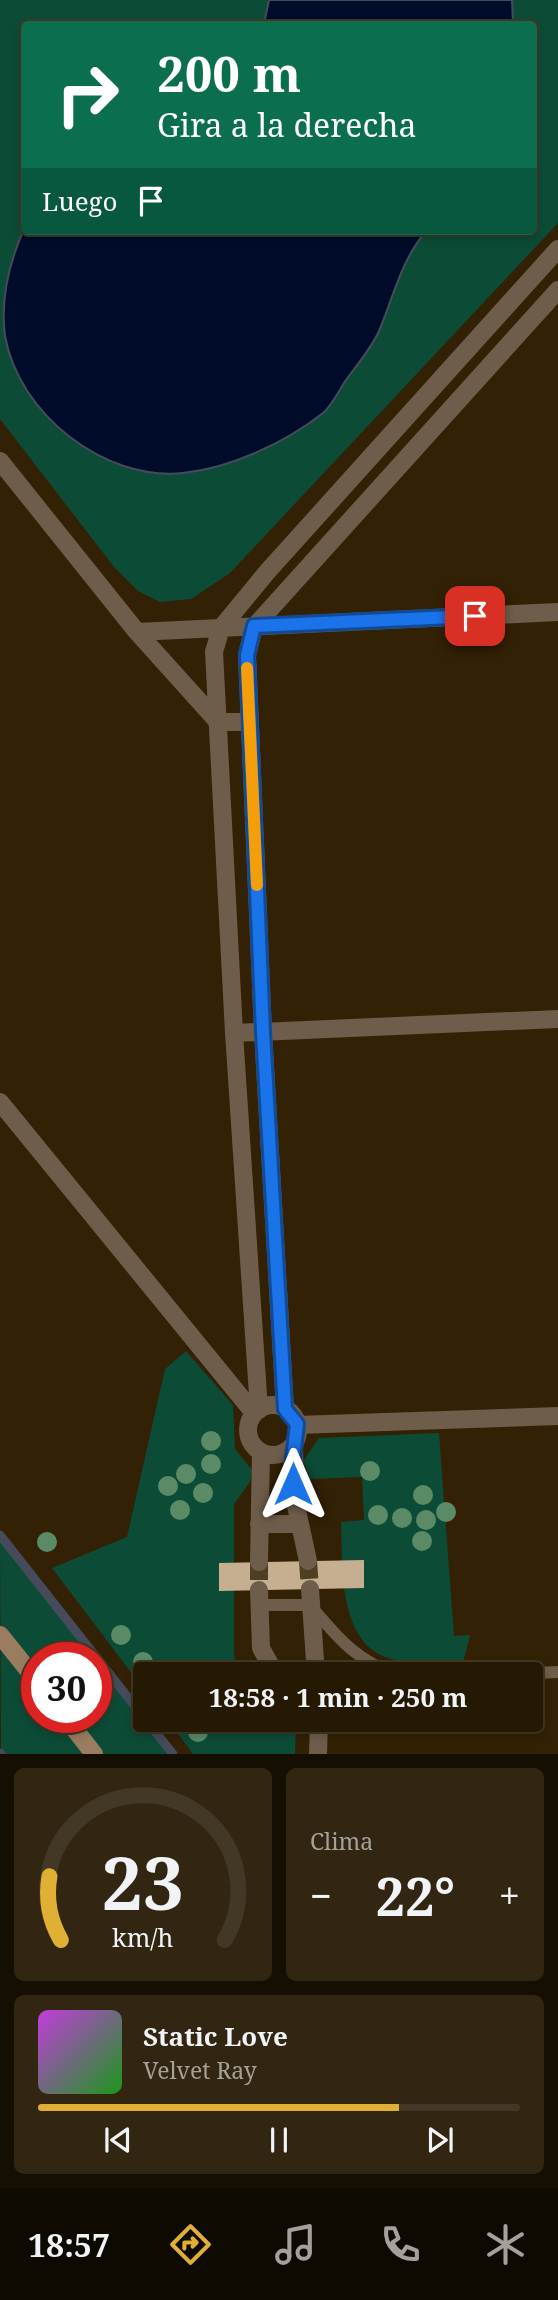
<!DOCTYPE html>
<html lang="es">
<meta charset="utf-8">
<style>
:root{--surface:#261903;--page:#322612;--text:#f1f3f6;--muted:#a4a09a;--line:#423825;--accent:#dfb034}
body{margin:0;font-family:"Noto Serif",serif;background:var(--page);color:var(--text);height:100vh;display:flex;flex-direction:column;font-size:26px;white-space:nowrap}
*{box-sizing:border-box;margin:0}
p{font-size:23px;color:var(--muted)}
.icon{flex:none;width:38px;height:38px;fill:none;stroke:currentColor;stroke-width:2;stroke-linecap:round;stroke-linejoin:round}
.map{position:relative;height:1754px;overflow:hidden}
.side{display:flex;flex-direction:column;gap:14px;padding:14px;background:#150e02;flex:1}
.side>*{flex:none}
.guide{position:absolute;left:21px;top:21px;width:516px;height:214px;border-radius:7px;box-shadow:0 4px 10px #0003,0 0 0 2px var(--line);background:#0b6e4f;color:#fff;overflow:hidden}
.speed{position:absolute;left:21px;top:1642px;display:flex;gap:14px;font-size:35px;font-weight:700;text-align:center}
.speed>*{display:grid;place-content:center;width:91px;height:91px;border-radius:50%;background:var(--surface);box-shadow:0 4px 10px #0003,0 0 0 2px var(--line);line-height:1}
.speed .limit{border:10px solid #d22;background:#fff;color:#111}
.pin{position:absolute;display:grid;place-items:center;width:60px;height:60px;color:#fff;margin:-30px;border-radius:14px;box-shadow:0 4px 10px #0006}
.me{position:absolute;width:77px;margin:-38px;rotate:0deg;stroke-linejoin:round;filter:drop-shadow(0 0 5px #0008)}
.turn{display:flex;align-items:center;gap:24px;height:147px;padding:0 21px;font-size:32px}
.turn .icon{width:91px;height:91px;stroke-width:2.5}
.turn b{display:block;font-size:49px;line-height:60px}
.then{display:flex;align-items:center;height:66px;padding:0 21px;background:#0003;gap:14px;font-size:26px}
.big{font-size:52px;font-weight:700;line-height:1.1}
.side .widget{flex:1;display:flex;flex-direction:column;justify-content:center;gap:10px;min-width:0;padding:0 24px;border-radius:10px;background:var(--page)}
.side .dial{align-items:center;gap:0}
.dial svg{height:182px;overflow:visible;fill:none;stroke:var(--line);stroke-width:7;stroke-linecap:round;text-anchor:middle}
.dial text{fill:var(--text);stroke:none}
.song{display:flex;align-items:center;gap:21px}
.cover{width:84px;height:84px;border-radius:10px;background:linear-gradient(135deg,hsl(290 70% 55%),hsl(120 70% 35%))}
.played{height:7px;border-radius:4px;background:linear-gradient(90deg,var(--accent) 75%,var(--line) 75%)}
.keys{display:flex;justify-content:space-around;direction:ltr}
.heat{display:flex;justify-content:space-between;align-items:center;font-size:38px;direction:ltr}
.side .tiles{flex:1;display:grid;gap:14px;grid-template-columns:1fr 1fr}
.widget:last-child{grid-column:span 2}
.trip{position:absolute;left:133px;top:1662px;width:410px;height:70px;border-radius:7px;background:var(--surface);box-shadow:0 4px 10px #0003,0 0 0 2px var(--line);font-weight:700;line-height:70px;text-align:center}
.menu{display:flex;height:112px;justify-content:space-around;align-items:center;background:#0f0a01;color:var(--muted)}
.menu .icon{width:49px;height:49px}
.menu .on{color:var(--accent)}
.menu b{font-size:32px;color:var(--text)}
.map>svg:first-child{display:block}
</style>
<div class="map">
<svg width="558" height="1754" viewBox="0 0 558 1754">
<rect width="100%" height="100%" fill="#322104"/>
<!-- green -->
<path fill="#0c4c37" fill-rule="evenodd" d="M0,0H558V223L230,573L191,599L160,602L138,591L114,567L0,419ZM24,24H534V231H24Z
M186,1351L233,1405L235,1449L252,1470L250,1482L234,1504V1655L241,1675H145V1691L52,1568L127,1537L165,1369Z
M439,1433L454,1636L470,1635L463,1663C396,1663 356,1669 344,1588H364V1561H342L341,1522L364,1520L362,1477L310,1479L303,1461L319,1438Z
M0,1535L173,1754H1ZM37,1657H96V1717H37Z
M168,1720H296L295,1754H193Z"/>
<!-- water -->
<path fill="#000c29" stroke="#464b5b" stroke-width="2" d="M269,0H512L513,24H264Z
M24,229V231H426C401,261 394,295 379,331C371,349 355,367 344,383C338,393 331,406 323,413C285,443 230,468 183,473C104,481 19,414 5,336C0,298 9,263 24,229Z"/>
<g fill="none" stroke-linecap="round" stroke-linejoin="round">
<!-- stream -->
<path stroke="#464b5b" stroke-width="9" d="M0,1535L145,1719
M146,1720L173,1754
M0,1753L1,1754"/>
</g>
<!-- building -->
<path fill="#c5af90" d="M364,1560V1588L219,1591V1563Z"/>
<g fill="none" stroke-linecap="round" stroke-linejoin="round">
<!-- street-tunnel -->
<path stroke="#4e3e22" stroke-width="18" stroke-dasharray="18 9" stroke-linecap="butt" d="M308,1561L310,1589
M259,1562V1590"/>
<!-- lane -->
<path stroke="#6f5d4b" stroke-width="12" d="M260,1605H310C337,1637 358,1663 399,1675
M492,1675L558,1672"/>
<!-- street -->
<path stroke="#6f5d4b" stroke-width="18" d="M0,461L137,632L218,722H250
M137,632L558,612
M234,1033L558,1019
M0,1102L254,1413
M248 1430a25 25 0 1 1 50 0a25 25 0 1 1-50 0Z
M285,1409L263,1032L247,655L254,627L558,290
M259,1410L234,1033L214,652L221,628L267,572L558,249
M297,1425L558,1416
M294,1444L295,1501L308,1561
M259,1524H300
M259,1562L261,1452
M310,1589L316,1675
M259,1590L261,1648L276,1675
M318,1754L319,1720"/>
<!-- secondary -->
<path stroke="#9a7d60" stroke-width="18" d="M0,1635L37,1681
M65,1717L94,1754"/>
</g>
<!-- trees -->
<g fill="#5b8a66">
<circle cx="211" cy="1441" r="10"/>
<circle cx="211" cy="1464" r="10"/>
<circle cx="370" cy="1471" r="10"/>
<circle cx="186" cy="1474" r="10"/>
<circle cx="168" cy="1486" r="10"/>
<circle cx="203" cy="1493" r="10"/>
<circle cx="423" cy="1495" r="10"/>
<circle cx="180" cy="1510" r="10"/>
<circle cx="446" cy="1512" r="10"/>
<circle cx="378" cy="1515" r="10"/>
<circle cx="402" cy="1518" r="10"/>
<circle cx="426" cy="1520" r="10"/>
<circle cx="422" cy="1541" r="10"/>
<circle cx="47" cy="1542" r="10"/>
<circle cx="121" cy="1635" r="10"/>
<circle cx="143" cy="1662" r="10"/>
<circle cx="198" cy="1732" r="10"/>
</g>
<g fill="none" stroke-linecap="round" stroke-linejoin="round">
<defs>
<path id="route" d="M293,1484L292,1467L297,1424L285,1409L263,1032L247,655L254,626L475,616"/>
</defs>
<!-- route casing -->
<use href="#route" stroke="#114b97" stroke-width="18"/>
<!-- route -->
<use href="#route" stroke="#1a73e8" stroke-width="12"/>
<!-- slow -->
<path stroke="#f59e0b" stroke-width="12" d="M247,668L257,885"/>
</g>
</svg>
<div class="speed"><div class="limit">30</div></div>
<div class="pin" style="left:475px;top:616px;background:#d93025"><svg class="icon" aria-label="arrive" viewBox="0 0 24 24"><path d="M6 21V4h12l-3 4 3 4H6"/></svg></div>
<svg class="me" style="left:293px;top:1484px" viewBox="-20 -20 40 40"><path d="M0-17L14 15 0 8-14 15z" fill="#1a73e8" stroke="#fff" stroke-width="4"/></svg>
<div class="trip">18:58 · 1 min · 250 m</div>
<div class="guide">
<div class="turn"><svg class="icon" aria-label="right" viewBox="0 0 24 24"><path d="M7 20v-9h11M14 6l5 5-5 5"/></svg><div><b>200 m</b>Gira a la derecha</div></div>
<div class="then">Luego<svg class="icon" aria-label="arrive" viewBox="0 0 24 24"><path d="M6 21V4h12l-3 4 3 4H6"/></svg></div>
</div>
</div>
<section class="side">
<div class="tiles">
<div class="widget dial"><svg viewBox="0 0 100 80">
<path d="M14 69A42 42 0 1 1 86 69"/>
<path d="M14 69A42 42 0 0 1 9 41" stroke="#dfb034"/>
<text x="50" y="56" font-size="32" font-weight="700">23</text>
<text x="50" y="72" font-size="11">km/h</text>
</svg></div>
<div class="widget"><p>Clima</p>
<div class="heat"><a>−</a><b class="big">22°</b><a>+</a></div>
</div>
<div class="widget">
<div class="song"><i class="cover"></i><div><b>Static Love</b><p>Velvet Ray</p></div></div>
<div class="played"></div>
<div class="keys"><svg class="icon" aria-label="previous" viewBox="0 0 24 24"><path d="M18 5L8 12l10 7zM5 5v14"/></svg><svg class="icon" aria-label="pause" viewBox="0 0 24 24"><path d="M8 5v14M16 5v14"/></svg><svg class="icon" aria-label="next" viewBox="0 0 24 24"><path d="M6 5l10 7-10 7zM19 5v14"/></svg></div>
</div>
</div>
</section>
<nav class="menu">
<b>18:57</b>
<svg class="icon on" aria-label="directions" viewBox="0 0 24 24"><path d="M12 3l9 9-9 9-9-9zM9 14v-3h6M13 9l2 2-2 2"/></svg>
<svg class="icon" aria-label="music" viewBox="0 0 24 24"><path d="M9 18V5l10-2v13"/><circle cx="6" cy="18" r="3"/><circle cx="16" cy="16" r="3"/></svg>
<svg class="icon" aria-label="phone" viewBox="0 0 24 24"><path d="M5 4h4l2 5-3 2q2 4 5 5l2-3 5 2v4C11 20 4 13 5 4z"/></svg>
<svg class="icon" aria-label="climate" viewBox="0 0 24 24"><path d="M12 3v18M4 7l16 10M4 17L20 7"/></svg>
</nav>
